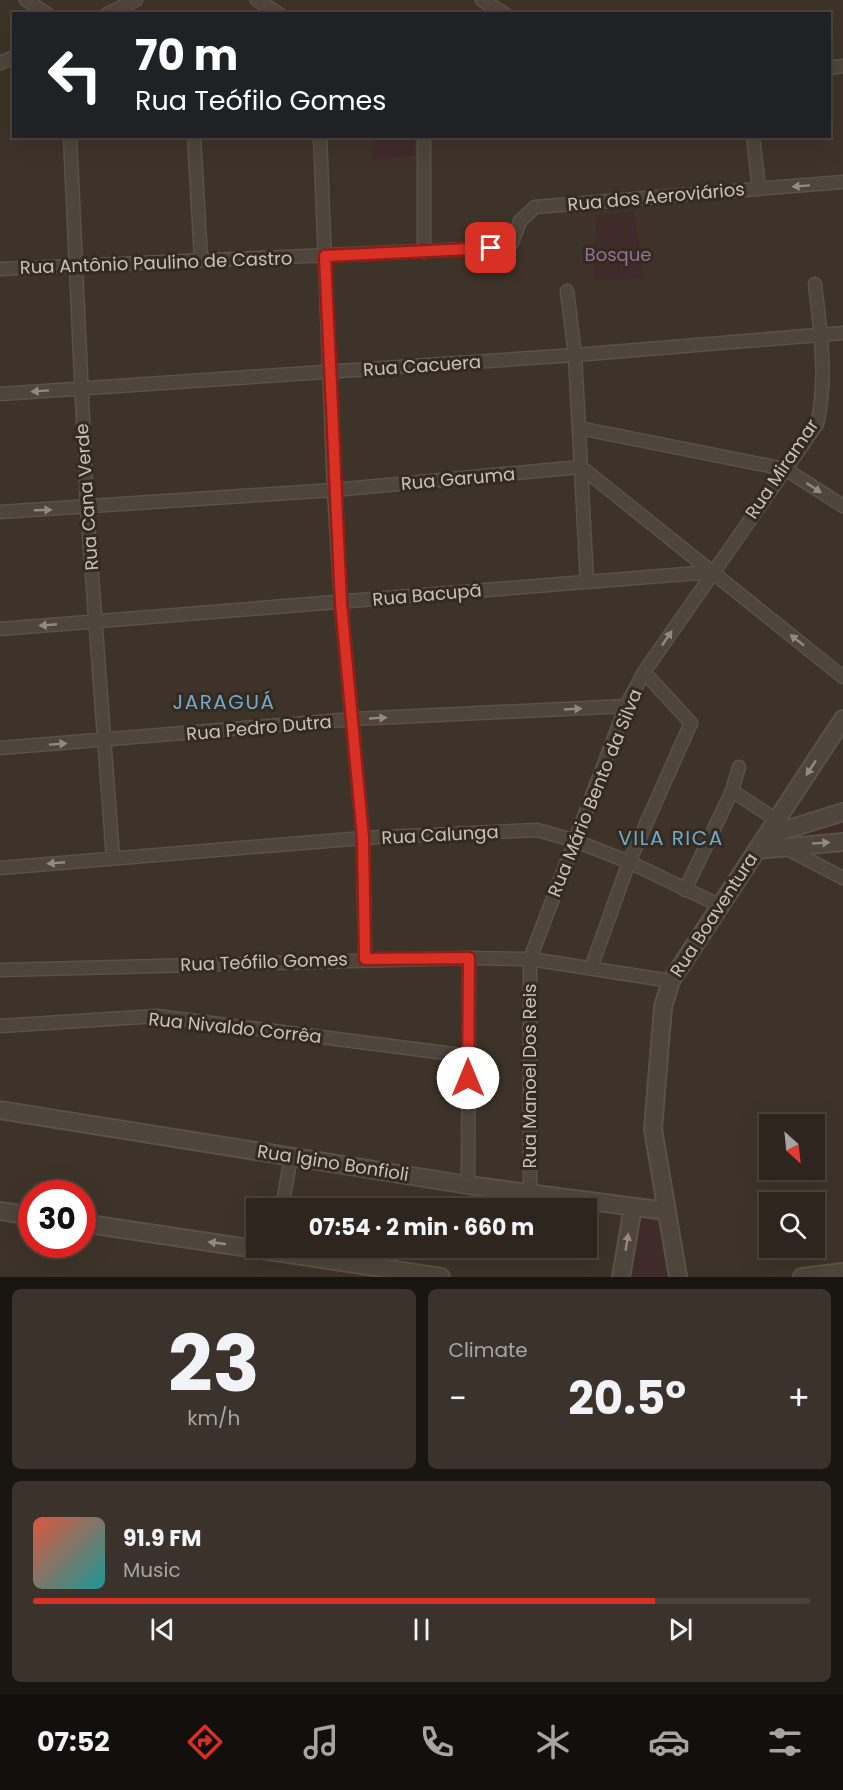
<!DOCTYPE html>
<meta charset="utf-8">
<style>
:root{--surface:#2e261e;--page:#3a322b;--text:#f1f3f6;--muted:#a7a5a4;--line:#49433c;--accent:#d93025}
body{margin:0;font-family:Poppins,sans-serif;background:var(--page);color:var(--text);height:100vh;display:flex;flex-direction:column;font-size:22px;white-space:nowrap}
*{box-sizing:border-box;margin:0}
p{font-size:20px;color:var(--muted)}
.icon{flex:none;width:33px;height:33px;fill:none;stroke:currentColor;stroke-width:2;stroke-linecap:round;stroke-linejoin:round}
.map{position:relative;height:1277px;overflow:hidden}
.side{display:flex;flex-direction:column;gap:12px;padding:12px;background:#191510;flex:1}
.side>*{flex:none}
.banner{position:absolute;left:12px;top:12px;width:819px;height:126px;border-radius:0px;box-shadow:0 6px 24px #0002,0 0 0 2px var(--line);background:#202124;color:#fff;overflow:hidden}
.needle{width:39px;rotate:153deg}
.tools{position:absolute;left:759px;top:1114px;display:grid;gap:12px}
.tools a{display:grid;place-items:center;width:66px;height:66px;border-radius:0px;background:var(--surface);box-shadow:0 6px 24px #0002,0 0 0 2px var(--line);font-size:30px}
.speed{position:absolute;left:18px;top:1180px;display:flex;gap:12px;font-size:30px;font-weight:700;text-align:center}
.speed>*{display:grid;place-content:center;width:78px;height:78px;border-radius:50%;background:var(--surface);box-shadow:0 6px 24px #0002,0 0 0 2px var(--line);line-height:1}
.speed .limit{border:9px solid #d22;background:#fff;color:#111}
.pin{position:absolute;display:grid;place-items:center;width:51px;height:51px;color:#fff;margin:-26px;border-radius:12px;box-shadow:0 3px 9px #0006}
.me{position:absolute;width:66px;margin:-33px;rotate:0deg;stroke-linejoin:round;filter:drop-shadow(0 0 4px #0008)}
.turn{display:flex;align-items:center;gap:21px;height:126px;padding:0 24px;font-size:27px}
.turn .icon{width:78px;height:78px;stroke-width:2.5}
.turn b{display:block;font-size:42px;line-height:51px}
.big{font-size:45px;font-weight:700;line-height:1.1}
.side .widget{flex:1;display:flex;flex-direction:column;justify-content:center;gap:9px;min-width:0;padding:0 21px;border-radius:9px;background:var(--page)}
.side .dial{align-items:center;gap:0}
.dial b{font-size:78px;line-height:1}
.song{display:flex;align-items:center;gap:18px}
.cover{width:72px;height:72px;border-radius:9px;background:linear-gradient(135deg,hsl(10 70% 55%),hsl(180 70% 35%))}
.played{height:6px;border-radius:3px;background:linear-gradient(90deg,var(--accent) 80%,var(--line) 80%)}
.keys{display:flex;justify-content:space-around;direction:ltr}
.heat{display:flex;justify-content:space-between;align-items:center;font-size:33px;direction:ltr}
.side .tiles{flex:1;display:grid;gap:12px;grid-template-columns:1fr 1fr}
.widget:last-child{grid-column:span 2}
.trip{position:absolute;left:246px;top:1198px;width:351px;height:60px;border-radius:0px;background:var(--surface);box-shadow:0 6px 24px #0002,0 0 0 2px var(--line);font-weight:700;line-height:60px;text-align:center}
.dock{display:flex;height:96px;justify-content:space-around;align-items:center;background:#120f0c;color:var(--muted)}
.dock .icon{width:42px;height:42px}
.dock .active{color:var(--accent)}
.dock b{font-size:27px;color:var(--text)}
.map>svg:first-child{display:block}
</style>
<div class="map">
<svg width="843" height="1277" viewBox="0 0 843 1277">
<rect width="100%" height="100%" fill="#3e3328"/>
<!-- green -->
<path fill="#3f2b2a" d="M374,136L414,137V156L372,160Z
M634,212L644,279L594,280L596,215Z
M843,816V836L774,841Z
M638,1217L660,1218L670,1277H630Z"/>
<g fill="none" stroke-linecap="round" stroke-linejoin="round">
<defs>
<path id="minor" d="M26,0L47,14
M257,0L279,14
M482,0L505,14
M107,14L136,0
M0,63L14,57
M830,68L843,66
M70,136L87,508L113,858
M194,136L201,259
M320,136L334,490L341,603L363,838L365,959
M424,136V252
M753,136L759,189
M0,269L491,248L512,243L520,221L535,207L843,182
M567,291L575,355L587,582
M0,394L575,355L843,333
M579,428L785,469L843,506
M0,512L334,490L581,467L843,677
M0,629L711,572
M0,748L354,719L626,706
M732,791L777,820
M782,846L843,878
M0,868L363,838L537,830L573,840L629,862L721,906
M685,890L732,791L739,767
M591,968L629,862L691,723L644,672
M0,970L469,958L530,959L671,981
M0,1026L157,1016L469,1056
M468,1185L469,958
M530,1193V959L626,706L644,672L817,424C828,379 820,329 815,284
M282,1209L291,1156"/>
<path id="tertiary" d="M766,836L843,812
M757,850L843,842
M0,1110L468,1185L666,1211
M0,1211L32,1216
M82,1223L441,1277
M621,1277L633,1207
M678,1277L653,1129L663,1007L671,981L843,719
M802,1277L843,1272"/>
</defs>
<!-- minor casing -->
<use href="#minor" stroke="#5a5148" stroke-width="15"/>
<!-- tertiary casing -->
<use href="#tertiary" stroke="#5a5148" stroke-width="20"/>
<!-- minor -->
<use href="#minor" stroke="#4e453c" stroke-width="12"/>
<!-- tertiary -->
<use href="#tertiary" stroke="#4e453c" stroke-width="16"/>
</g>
<!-- one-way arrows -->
<defs><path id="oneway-solid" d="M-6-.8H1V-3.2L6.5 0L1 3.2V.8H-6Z" transform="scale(1.5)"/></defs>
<g fill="#928980">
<use href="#oneway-solid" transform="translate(801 186) rotate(176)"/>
<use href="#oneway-solid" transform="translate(40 391) rotate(176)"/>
<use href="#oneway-solid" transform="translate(814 488) rotate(33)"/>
<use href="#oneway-solid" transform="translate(43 510) rotate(-2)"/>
<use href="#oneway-solid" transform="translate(48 625) rotate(175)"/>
<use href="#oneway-solid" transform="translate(667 638) rotate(-56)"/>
<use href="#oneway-solid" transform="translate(797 640) rotate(-142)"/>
<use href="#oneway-solid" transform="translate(573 709) rotate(-3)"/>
<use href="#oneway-solid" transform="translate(378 718) rotate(-3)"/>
<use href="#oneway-solid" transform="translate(58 744) rotate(-4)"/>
<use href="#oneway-solid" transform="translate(811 768) rotate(123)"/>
<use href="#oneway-solid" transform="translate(821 843) rotate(-4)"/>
<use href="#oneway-solid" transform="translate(56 863) rotate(175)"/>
<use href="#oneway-solid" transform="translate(627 1242) rotate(-81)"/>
<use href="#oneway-solid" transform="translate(217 1243) rotate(-172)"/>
</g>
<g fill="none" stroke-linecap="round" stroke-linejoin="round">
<defs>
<path id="route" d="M468,1078L469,958L365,959L363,838L341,603L325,256L491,248"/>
</defs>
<!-- route casing -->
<use href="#route" stroke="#8d1f18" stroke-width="15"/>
<!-- route -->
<use href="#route" stroke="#d93025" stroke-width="10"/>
</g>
<g text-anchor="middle" stroke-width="6" stroke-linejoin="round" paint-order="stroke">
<!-- street labels -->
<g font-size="18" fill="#c9c1b8" stroke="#332a21">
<text transform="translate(656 197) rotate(-5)" y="6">Rua dos Aeroviários</text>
<text transform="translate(156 263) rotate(-2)" y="6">Rua Antônio Paulino de Castro</text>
<text transform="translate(422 366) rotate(-4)" y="6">Rua Cacuera</text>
<text transform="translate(782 469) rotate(-56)" y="6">Rua Miramar</text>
<text transform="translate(458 479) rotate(-5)" y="6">Rua Garuma</text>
<text transform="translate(87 497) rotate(-94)" y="6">Rua Cana Verde</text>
<text transform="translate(427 595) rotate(-5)" y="6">Rua Bacupã</text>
<text transform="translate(259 728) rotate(-5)" y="6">Rua Pedro Dutra</text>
<text transform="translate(595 793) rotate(-68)" y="6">Rua Mário Bento da Silva</text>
<text transform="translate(440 835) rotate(-3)" y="6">Rua Calunga</text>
<text transform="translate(714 915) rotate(-57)" y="6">Rua Boaventura</text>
<text transform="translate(264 962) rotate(-2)" y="6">Rua Teófilo Gomes</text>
<text transform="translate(235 1028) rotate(6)" y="6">Rua Nivaldo Corrêa</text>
<text transform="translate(530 1076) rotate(-90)" y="6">Rua Manoel Dos Reis</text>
<text transform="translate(333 1163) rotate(9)" y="6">Rua Igino Bonfioli</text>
</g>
<!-- park labels -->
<g font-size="18" fill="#977290" stroke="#332a21">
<text x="618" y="261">Bosque</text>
</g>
<!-- neighbourhood labels -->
<g font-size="20" letter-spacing="1.5" fill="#71a9cb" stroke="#332a21">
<text x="224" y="709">JARAGUÁ</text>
<text x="671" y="845">VILA RICA</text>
</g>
</g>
</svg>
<div class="tools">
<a><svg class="needle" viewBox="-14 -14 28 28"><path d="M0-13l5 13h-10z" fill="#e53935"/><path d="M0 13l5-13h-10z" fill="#a7a5a4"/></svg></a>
<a><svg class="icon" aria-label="search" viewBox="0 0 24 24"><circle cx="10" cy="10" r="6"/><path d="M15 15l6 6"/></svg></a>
</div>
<div class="speed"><div class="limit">30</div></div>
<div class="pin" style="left:491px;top:248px;background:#d93025"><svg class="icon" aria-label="arrive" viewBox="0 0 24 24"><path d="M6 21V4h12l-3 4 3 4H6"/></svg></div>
<svg class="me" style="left:468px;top:1078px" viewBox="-20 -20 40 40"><circle r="19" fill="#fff"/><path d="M0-13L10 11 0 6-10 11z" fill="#d93025"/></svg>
<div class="trip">07:54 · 2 min · 660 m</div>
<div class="banner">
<div class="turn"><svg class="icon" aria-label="left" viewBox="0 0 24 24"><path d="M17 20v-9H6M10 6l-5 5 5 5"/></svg><div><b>70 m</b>Rua Teófilo Gomes</div></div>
</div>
</div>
<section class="side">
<div class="tiles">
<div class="widget dial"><b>23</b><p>km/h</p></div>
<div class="widget"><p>Climate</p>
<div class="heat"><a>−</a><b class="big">20.5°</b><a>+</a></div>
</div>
<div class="widget">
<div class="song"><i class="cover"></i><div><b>91.9 FM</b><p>Music</p></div></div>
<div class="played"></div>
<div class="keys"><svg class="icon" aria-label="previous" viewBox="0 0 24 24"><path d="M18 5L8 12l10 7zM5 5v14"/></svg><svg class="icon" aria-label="pause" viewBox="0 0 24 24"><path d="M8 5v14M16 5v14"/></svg><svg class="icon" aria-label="next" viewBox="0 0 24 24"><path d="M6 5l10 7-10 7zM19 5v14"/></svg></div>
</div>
</div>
</section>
<nav class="dock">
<b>07:52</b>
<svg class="icon active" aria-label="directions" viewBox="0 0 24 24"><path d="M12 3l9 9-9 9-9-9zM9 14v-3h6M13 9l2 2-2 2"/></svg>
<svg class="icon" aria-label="music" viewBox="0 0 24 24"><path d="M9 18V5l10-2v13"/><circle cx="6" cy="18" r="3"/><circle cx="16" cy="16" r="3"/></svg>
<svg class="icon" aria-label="phone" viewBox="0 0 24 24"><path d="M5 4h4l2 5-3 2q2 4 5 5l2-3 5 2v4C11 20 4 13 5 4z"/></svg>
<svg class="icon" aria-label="climate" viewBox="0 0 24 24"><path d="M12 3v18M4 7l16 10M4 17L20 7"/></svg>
<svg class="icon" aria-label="car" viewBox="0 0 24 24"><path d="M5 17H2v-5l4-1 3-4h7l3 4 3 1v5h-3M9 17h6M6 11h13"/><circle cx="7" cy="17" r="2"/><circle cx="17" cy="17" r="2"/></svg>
<svg class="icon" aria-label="filters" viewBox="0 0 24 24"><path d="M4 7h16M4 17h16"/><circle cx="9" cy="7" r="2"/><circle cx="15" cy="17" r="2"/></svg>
</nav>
